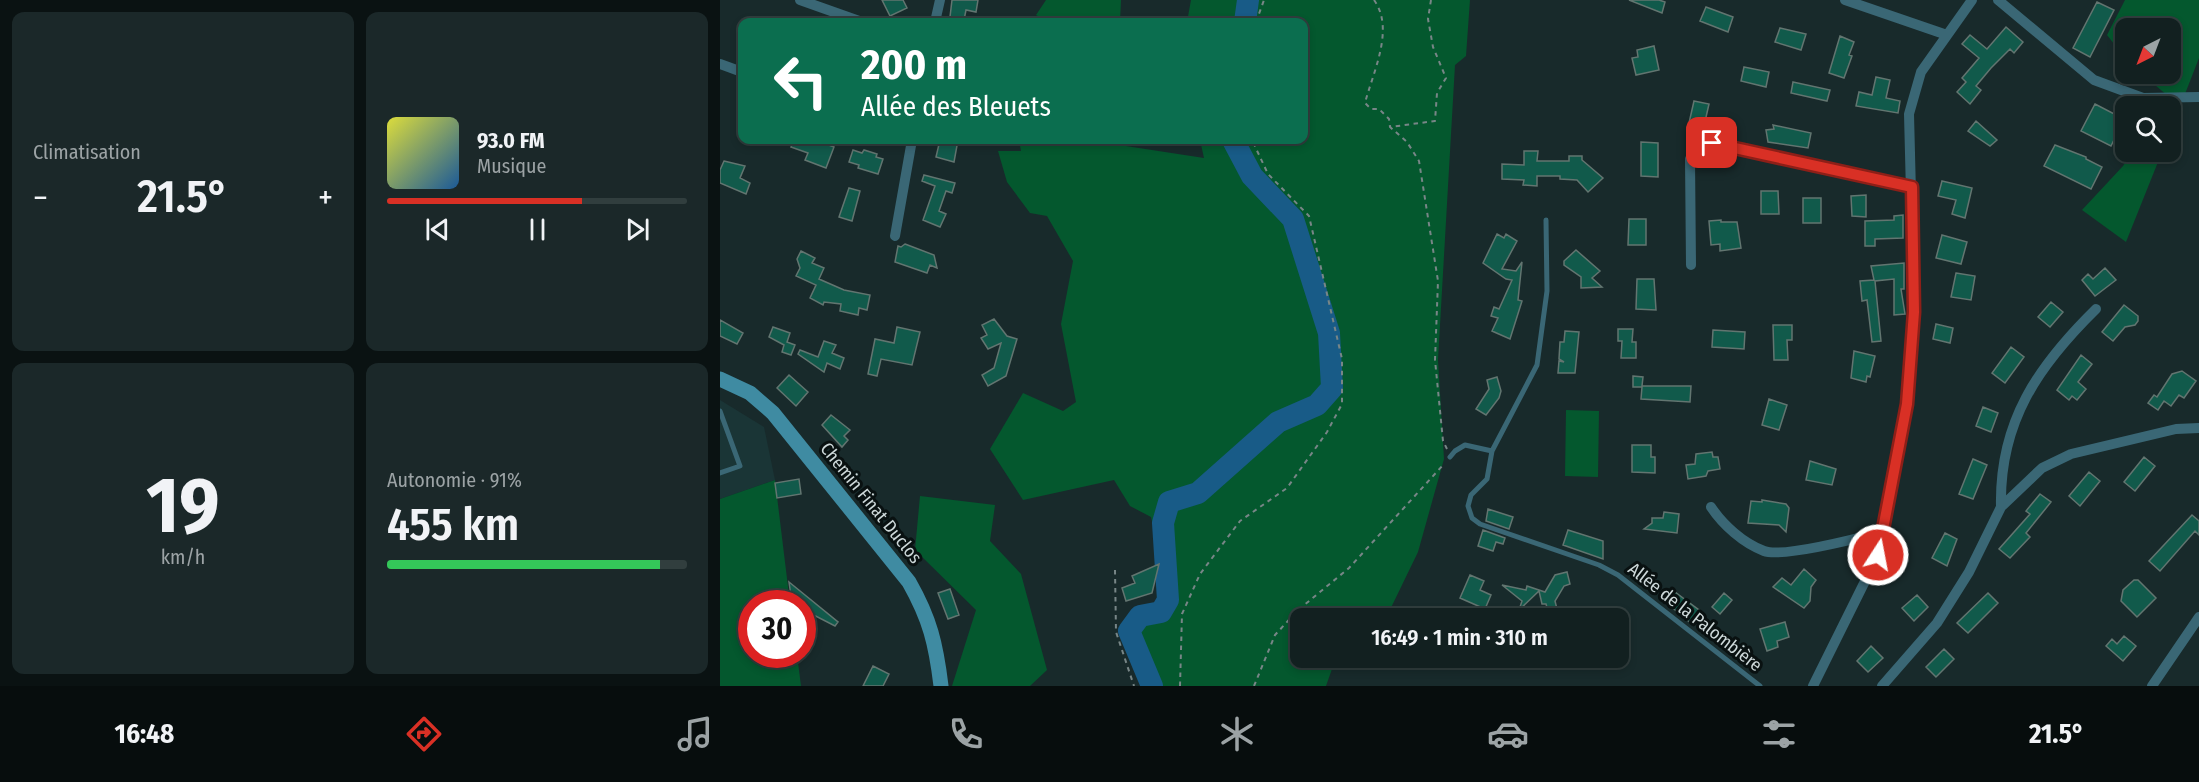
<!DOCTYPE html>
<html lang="fr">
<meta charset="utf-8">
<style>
:root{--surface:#122020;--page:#1b2829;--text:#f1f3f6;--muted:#9ca3a5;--line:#313e3e;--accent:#d93025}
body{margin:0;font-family:"Fira Sans Condensed",sans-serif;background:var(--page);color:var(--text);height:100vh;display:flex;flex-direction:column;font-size:22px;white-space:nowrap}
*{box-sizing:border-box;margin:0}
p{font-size:20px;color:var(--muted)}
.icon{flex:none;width:33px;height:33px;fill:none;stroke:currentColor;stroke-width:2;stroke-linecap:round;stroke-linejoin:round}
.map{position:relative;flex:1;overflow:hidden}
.drawer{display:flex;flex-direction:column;gap:12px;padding:12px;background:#0a1212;width:720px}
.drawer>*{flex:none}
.guide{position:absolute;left:18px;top:18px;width:570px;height:126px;border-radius:12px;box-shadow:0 3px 9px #0003,0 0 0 2px var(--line);background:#0b6e4f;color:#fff;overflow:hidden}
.needle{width:39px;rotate:222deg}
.controls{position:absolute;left:1395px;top:18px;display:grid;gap:12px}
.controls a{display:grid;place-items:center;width:66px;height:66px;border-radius:12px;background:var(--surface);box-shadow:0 3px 9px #0003,0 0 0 2px var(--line);font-size:30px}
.speed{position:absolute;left:18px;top:590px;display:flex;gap:12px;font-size:30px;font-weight:700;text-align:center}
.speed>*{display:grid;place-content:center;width:78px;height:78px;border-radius:50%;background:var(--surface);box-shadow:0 3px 9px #0003,0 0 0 2px var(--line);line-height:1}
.speed .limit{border:9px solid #d22;background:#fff;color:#111}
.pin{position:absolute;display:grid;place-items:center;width:51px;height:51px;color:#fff;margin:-26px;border-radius:12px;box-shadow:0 3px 9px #0006}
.me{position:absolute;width:66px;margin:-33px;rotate:11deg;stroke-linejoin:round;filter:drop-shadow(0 0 4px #0008)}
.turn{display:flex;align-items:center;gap:21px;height:126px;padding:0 24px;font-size:27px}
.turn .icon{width:78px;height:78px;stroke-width:2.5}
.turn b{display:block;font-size:42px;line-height:51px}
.big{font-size:45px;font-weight:600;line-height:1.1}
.drawer .tile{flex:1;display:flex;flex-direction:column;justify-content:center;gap:9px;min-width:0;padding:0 21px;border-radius:12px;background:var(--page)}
.drawer .dial{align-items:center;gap:0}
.dial b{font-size:78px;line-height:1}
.song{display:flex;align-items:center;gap:18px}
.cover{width:72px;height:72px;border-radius:9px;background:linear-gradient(135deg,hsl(60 70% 55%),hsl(210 70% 35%))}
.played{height:6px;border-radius:3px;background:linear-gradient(90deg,var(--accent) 65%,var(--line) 65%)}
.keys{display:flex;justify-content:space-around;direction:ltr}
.heat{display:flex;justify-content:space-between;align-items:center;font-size:33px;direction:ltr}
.charge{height:9px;border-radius:4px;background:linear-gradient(90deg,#34c759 91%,var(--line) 0)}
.drawer .tiles{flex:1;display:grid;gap:12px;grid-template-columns:repeat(2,1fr)}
.trip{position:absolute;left:570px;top:608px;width:339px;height:60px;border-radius:12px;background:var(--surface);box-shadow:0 3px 9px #0003,0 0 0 2px var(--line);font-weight:600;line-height:60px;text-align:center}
.menu{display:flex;height:96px;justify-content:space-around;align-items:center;background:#070d0d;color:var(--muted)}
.menu .icon{width:42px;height:42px}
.menu .selected{color:var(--accent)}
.menu b{font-size:27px;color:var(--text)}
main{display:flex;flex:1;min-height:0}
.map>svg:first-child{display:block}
</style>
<main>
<section class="drawer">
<div class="tiles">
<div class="tile"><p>Climatisation</p>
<div class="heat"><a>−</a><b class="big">21.5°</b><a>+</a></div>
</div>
<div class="tile">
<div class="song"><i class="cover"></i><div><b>93.0 FM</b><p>Musique</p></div></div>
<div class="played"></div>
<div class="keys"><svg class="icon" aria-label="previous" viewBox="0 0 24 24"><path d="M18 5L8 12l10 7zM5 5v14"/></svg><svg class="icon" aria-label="pause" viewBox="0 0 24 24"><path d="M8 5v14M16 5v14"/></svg><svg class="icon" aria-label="next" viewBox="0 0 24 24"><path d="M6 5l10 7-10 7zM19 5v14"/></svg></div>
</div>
<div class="tile dial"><b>19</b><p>km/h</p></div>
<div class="tile"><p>Autonomie · 91%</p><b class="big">455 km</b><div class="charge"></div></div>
</div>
</section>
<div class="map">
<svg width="1479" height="686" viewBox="0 0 1479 686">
<rect width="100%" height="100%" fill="#182a2b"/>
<!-- built -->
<path fill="#1a3536" d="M0,400L44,427L55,480L0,499Z"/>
<!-- green -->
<path fill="#04582e" d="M326,0H401L400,22H328L316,15Z
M471,0H750L746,56L735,65L718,360L724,459L698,552L666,618H580V657H627L612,669L606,686H422L410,633L436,613L449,597L431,517L410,506L394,480L303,500L270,449L303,393L343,411L356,402L341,324L353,261L327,216L310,213L287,182L278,151H301L299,140H393V144L484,158L480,140H584V22H467Z
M1405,0H1479V58L1451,130L1450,106H1441L1448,96L1422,74H1450V28H1406L1405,58L1387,35Z
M1412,152H1442L1406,242L1362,210L1403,166Z
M846,410L879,411L878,477L845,476Z
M55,480L70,603H32V654H77L81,686H0V499Z
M200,496L275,505L270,541L301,574L327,670L310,686H232L256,610L195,550Z"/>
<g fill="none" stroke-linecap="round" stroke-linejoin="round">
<!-- river -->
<path stroke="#185b87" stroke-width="22" d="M525,22L528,0
M432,686L409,631L420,616L441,612L448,600L443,523L449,502L478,493L558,422L597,405L612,388L609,333L573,219L532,176L513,140"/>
</g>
<!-- building -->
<path fill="#115a4b" stroke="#627570" stroke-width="1.5" d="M162,0H183L187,8L170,16Z
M232,0H258L256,12L246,10L244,20L230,17Z
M909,0H939L945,2L942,13Z
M1377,2L1394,10L1370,57L1353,48Z
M986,7L1013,17L1008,32L980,21Z
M1286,27L1303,42L1294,53L1290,49L1271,68L1256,86L1261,90L1250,104L1237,92L1246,82L1242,78L1259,58L1242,44L1250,35L1267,49Z
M1060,28L1086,34L1081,50L1055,42Z
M1120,36L1134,42L1129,55L1132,56L1124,78L1109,73Z
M934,46L939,70L916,75L912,58L918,57L917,50Z
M1024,67L1049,72L1046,87L1021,81Z
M1156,77L1170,80L1166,98L1180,101L1178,113L1136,106L1139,92L1152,95Z
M1073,82L1110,90L1107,101L1071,93Z
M974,101L989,104L984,126L969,123Z
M1375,104L1404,119L1391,146L1361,131Z
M1256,121L1277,140L1270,146L1248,131Z
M1053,125L1091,133L1088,148L1048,142L1046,130L1054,129Z
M74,140H107L106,144L114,147L106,168L85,160L88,153L71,147Z
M220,140H238L234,162L216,157Z
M921,142L938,143V177L921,176Z
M1335,145L1366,157V159L1382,167L1371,189L1324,166Z
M133,150L142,153L144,150L157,154L156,157L163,159L158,174L138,168L139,165L129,162Z
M804,151H818L817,161H849V156H862V160L883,178L868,192L857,180L840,179V176H817V186L803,185L804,180L782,179V164L804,165Z
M4,161L25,166L20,178L30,183L26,194L0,183V170Z
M204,175L235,183L232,193L226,191L219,211L226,214L220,227L203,220L215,186L202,181Z
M1222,181L1252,188L1245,218L1232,214L1236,200L1218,196Z
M129,188L140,191L132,221L119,217Z
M1041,191H1058L1059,214H1041Z
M1146,195V217L1132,216L1131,196Z
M1083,198H1101V223H1083Z
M1183,215V238L1155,239V246H1145V221L1174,220V216Z
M909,219H926V245H908Z
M1001,220V222H1017L1021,248L1000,251V244L991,245L989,221Z
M777,234L784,238L786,234L797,241L782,269L796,271L802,262L798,300L802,301L790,339L772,331L778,318L771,316L774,307L779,309L792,280L786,279L763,263Z
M1222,235L1247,242L1241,264L1216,258Z
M185,244L214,255L217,268L210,265L207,273L175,262L178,246L181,247Z
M856,250L880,271L872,278L882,287L861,288V277L844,265V261Z
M81,251L95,258L92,263L104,268L99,279L124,290L150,295L147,310L139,308L138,315L120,311L121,304L104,302L103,305L90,298L96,285L76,276L80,268L77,259Z
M1184,263V289H1181L1185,314L1174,315V279L1155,281L1161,341L1152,342L1147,300L1142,301L1140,281L1154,280L1151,266Z
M1385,268L1396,280L1375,296L1362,280L1368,274L1373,279Z
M1236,273L1255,276L1251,300L1231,297Z
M917,279H934L936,310L916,309Z
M1331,302L1343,312L1330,327L1318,317Z
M1404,305L1418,316V321L1415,325L1405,327L1393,341L1382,332Z
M274,319L287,336L297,339L286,376L268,386L262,375L274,368L281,343L268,349L261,338L267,335L262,325Z
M0,320L23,333L17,344L0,336Z
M1216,324L1233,328L1230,343L1213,339Z
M1053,325H1072V340H1067L1068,360H1054Z
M53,327L70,333L67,342L75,345L71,355L62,352L64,345L49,337Z
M177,327L200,332L192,365L161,359L157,376L148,374L155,339L174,343Z
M898,329H913L912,342H916V358H901L902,341H898Z
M993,330L1025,332L1024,349L992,347Z
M845,331L859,332L855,373H838L839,361L844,362L839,359L840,342H844Z
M104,341L116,345L112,353L124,358L120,369L107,363L104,372L78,354L80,350L98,357Z
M1291,347L1304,357L1285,383L1272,373Z
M1134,351L1155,356L1150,377L1147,376L1146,382L1131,378Z
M1361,355L1372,364L1358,382L1366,389L1357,400L1352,396L1349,400L1337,390Z
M1462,371L1476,381L1464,398L1459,395L1451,406L1444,401L1438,410L1428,403L1434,395L1437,397L1452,374Z
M69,375L88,392L76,406L57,388Z
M913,376L923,377L922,386H971L970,402L921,399L922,387H913Z
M777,377L781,391L779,398L766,415L756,409L769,389L767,380Z
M1049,399L1067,405L1059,430L1042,425Z
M1263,407L1278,413L1271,432L1256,426Z
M111,415L130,430L124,436L128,440L122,447L102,425Z
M912,445H931V457H935V473L912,472Z
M992,452L993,457H998L1000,469L988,471L986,476L968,479L966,465L975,464L976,454Z
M1424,457L1435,466L1415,491L1404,482Z
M1253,459L1267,465L1253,499L1239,494Z
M1090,461L1116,469L1112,485L1086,480Z
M1369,472L1380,481L1360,506L1349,496Z
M79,479L81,494L57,498L55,483Z
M1320,494L1331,502L1306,533L1310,537L1290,558L1279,549L1310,514L1306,511Z
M1042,500L1066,504L1069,508L1066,532L1059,525L1028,523L1031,501L1042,502Z
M768,509L793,517L789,529L766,521Z
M944,512L959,514L957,533L924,529L932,523V518H943Z
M1472,515L1479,521V535L1475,531L1440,571L1429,561Z
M763,530L785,538L783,544L776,542L773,551L758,546Z
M848,530L883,541V559L843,545Z
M1225,533L1237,539L1227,566L1212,558Z
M439,564L432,593L406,601L402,588L415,583L412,576Z
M1084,569L1096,580L1091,587L1090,601L1084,608L1053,587L1062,578L1071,585Z
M847,572L850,584L844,586L835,601L837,609L828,611L826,604H822L819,591L799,610L802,601L782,585L806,590L807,586L825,592L835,575Z
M750,575L764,581L760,590L771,595L765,609L740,598Z
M1414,580H1418L1436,598L1417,617L1401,601L1403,590Z
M69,582L118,622L115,626L82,609V603H72Z
M230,589L239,615L228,619L218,593Z
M951,589L983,613L973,625L942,599Z
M1004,593L1012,600L1000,614L992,607Z
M1268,593L1278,603L1248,633L1237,623Z
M1197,595L1208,607L1194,621L1182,608Z
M1065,622L1069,637L1057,641L1058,647L1047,651L1040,629Z
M1404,636L1416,646L1403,661L1386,646L1392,639L1397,644Z
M1151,646L1163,658L1148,672L1137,661Z
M1224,649L1234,659L1216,677L1206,667Z
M153,666L169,674L163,686H143Z"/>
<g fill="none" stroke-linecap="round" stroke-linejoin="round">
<!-- path -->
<path stroke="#788687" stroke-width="2" stroke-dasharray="4.5 4.5" stroke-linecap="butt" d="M654,0C675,29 653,72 645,103L651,109H659L669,119L670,127
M711,0L708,19L713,47L726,78L717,93L715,121L670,127L687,142L699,161L718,281L715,360L723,441L727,449
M536,22L544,0
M395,570L396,632L414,686
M460,686L462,614L480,574L520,521L567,488L607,432L622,404V359L589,216L548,174L532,140
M534,686L555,635L577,611L629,568L724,464"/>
<!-- lane -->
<path stroke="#3a6775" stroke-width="5" d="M826,220L827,291L817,365L772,451L767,479L751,495L748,506L752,518L760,524L879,565L898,575L1040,686
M0,411L20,466L0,473
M730,457L735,451L745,445L772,451"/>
<!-- street -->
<path stroke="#3a6775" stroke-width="10" d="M80,0L142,22
M1125,0L1227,35
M1278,0L1374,80L1423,98L1479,97
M215,22L220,0
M0,64L22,72
M175,236L192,140
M971,265L970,159L978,148L992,143L1192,187
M991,507C1003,525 1023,543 1044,551C1063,558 1139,538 1162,532
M1281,507C1279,422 1318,366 1376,309
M1093,686L1158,555L1187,403L1194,312L1189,114L1201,72L1252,0
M1162,686L1217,623L1249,572L1281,507L1322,468L1351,454L1456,429L1479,428
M1432,686L1479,617"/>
<!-- secondary -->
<path stroke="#3f8ba2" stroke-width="15" d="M0,379L30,393L53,413L189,582C210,619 216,644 221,686"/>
</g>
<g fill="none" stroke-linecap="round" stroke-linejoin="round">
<defs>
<path id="route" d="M992,143L1192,187L1194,312L1187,404L1158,555"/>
</defs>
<!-- route casing -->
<use href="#route" stroke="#8d1f18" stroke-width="15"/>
<!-- route -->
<use href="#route" stroke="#d93025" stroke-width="10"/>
</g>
<g text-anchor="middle" stroke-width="6" stroke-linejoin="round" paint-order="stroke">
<!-- street labels -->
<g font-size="18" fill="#cdd8d9" stroke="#091111">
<text transform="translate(151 503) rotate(51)" y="6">Chemin Finat Duclos</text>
<text transform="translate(975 617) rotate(38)" y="6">Allée de la Palombière</text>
</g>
</g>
</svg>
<div class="controls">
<a><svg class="needle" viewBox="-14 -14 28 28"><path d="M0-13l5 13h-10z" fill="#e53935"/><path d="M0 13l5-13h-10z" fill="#9ca3a5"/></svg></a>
<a><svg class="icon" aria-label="search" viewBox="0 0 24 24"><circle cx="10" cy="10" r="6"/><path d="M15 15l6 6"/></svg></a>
</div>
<div class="speed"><div class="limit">30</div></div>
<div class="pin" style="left:992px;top:143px;background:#d93025"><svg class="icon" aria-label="arrive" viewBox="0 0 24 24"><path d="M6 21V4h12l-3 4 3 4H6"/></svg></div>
<svg class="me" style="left:1158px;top:555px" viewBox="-20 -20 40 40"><circle r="17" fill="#d93025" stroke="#fff" stroke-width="3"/><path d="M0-11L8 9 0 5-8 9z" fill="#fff"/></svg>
<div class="trip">16:49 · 1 min · 310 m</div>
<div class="guide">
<div class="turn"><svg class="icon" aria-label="left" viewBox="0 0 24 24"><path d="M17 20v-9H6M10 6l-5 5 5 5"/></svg><div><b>200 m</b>Allée des Bleuets</div></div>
</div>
</div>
</main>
<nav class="menu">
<b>16:48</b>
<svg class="icon selected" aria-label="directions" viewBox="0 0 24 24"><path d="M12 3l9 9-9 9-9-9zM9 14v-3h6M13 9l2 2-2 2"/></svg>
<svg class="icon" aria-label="music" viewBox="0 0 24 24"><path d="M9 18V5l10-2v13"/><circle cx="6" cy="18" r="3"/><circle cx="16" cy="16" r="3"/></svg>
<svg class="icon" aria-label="phone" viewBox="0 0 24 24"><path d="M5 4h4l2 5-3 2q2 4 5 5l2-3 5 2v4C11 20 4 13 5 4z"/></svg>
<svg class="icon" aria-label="climate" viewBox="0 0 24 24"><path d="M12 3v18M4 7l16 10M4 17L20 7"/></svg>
<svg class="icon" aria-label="car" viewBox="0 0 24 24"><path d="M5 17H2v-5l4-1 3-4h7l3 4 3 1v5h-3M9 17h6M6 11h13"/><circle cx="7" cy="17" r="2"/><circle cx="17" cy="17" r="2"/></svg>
<svg class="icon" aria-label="filters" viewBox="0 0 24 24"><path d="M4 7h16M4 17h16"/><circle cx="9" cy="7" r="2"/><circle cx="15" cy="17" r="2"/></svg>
<b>21.5°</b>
</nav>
